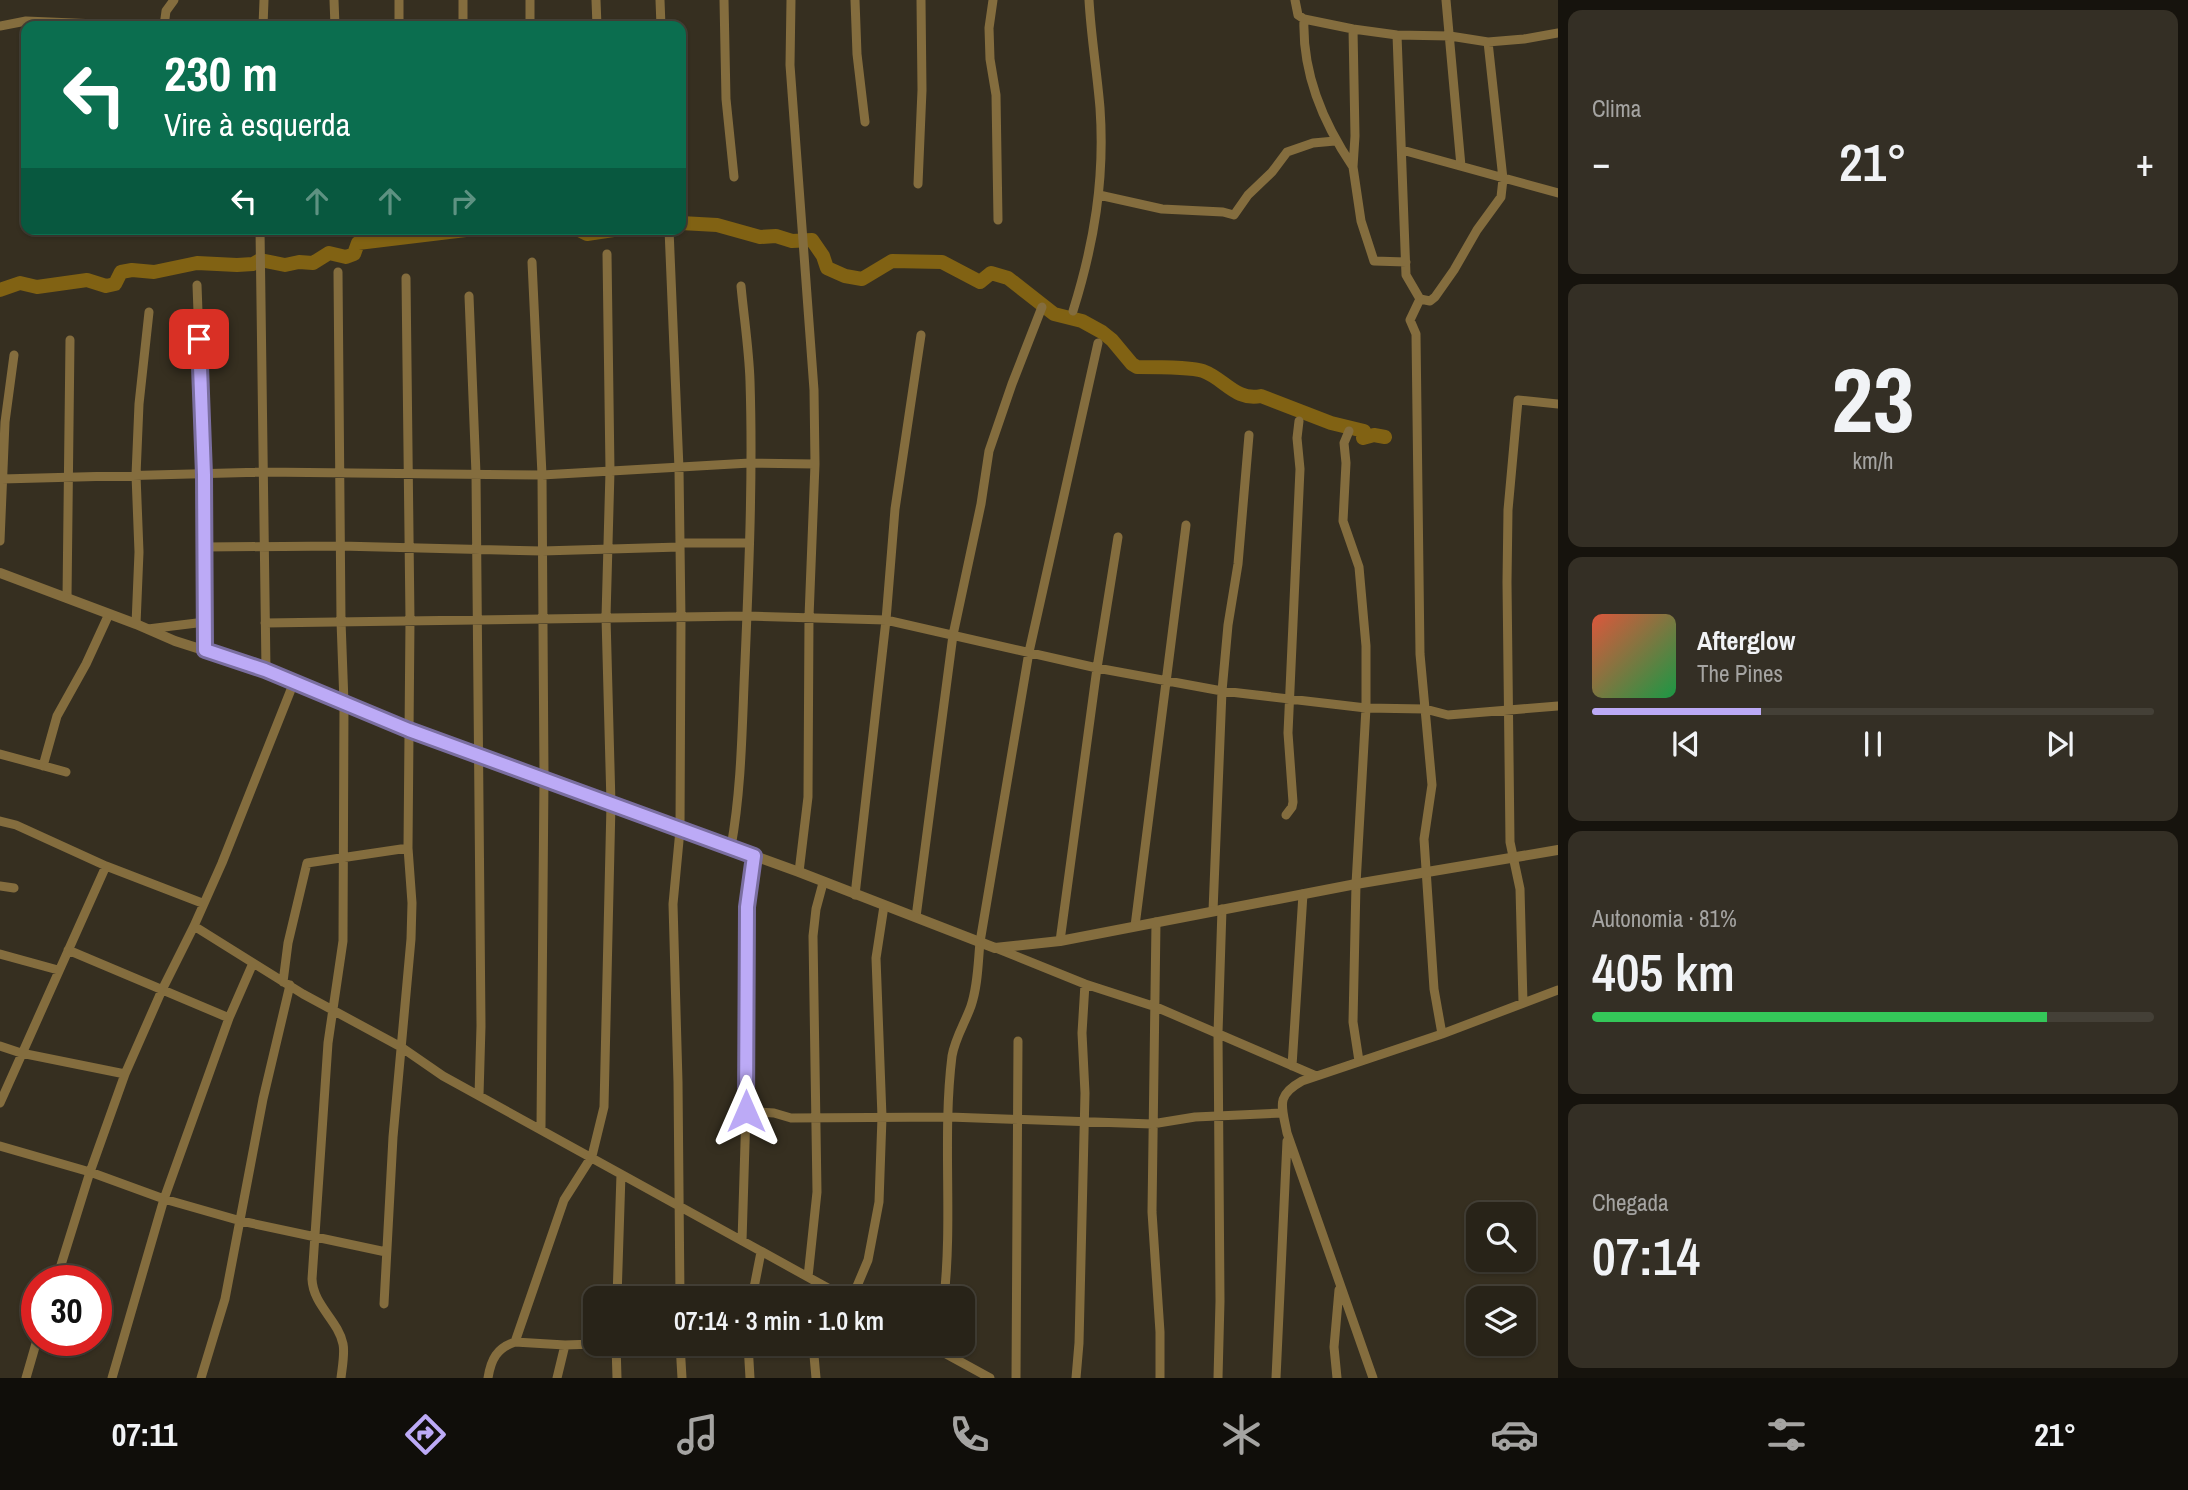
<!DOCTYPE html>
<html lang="pt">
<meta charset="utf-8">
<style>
:root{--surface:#282318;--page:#342f25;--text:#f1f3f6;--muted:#a5a4a2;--line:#444037;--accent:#bcaaf6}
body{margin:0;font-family:"Archivo Narrow",sans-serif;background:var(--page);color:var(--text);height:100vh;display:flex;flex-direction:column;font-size:26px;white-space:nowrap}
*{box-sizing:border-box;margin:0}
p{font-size:23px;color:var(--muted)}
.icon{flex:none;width:38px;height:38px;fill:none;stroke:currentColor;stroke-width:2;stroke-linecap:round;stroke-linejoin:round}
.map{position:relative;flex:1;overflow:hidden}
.sheet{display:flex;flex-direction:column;gap:10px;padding:10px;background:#16130d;width:630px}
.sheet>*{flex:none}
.top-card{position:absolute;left:21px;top:21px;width:665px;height:214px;border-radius:14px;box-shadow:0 2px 5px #0004,0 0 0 2px var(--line);background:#0b6e4f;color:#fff;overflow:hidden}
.fabs{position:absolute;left:1466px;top:1202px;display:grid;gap:14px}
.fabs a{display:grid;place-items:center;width:70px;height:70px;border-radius:14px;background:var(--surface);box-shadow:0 2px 5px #0004,0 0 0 2px var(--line);font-size:35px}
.speed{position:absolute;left:21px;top:1265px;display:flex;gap:14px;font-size:35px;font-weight:700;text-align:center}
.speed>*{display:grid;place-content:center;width:91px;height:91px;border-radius:50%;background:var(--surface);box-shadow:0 2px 5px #0004,0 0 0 2px var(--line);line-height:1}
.speed .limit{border:10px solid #d22;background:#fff;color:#111}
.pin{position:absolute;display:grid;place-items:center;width:60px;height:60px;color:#fff;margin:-30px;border-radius:14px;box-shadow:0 4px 10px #0006}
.me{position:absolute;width:77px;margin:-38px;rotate:0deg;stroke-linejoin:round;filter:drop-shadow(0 0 5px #0008)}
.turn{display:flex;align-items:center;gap:24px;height:147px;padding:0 28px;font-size:32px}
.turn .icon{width:91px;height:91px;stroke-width:2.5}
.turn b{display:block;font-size:49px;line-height:60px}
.lanes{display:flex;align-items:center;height:66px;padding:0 28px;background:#0003;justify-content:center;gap:35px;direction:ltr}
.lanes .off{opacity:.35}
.big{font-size:52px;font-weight:600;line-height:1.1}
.sheet .tile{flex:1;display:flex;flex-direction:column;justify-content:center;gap:10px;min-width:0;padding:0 24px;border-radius:14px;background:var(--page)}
.sheet .dial{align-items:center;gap:0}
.dial b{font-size:91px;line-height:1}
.song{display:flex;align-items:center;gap:21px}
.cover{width:84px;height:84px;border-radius:10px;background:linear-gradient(135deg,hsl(10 70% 55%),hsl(140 70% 35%))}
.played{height:7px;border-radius:4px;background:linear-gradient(90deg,var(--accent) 30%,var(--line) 30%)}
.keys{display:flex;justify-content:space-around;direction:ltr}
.heat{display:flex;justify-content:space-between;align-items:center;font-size:38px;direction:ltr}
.charge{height:10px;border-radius:5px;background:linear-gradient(90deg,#34c759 81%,var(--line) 0)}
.trip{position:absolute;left:583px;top:1286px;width:392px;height:70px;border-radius:14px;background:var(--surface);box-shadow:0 2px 5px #0004,0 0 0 2px var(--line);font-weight:600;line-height:70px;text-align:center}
.tabs{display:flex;height:112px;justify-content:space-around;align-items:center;background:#100e0a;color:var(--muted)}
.tabs .icon{width:49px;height:49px}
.tabs .current{color:var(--accent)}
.tabs b{font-size:32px;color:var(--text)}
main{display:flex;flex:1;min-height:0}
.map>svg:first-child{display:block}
</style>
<main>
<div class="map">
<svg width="1558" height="1378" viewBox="0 0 1558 1378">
<rect width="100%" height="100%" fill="#362f20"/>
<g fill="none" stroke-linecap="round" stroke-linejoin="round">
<!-- river -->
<path stroke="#816213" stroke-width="14" d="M681,223L717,225L760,237L776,236L792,241L812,240L823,256L827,268L845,276L862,279L892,261L942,262L980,282L991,273L1008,278L1054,314L1082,321L1102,332L1112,340L1132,364L1137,367C1152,367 1192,367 1203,371C1225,379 1235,401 1261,396L1331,423L1364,431L1363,438L1374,435L1385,437
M577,229L587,234L620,229
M0,290L20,283L37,287L87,280L106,286L115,284L121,272L132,270L154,272L197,263L237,265L253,264L260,260L285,265L299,262L313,263L329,253L346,257L354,254L358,243L474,229"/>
<!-- minor -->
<path stroke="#846d3e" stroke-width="9" d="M334,0L335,26
M399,0V26
M463,0V26
M530,0V26
M596,0L597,26
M660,0L661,26
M724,0L726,99L734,177
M791,0L790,65L814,390L815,464L809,617L808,797L799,872
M855,0L857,54L865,122
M993,0L989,28L990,59L996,95L998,220
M1295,0L1298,15L1304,19L1353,29L1397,35L1450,36L1488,42L1524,39L1558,33
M1446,0L1461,166
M1304,19C1302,73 1323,123 1353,167
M0,26L26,21L145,26
M164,26L166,11L174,0
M263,26L264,0
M1353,29L1355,136L1353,167L1361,221L1374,261L1406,262
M1397,35L1406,275L1420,299
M1402,150L1558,193
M918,184L922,90L921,0
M1099,195L1162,209L1223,212L1234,215L1248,195L1272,172L1287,152L1313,143L1335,141
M260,229L266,670
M338,229V232
M669,229L679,469L681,619L680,830L673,904L678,1082L680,1298
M532,262L542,475L544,778L541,1128
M338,272L341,621L344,703L343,941L328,1043L312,1279C313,1305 338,1320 343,1344C345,1354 342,1368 341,1378
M197,285L204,475L205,650
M469,296L476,474L481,1026L479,1095
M1073,311C1094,244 1105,179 1100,108C1097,72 1091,36 1089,0
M1349,431L1344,443L1346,463L1343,521L1359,567L1366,646V708L1356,884L1353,1022L1359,1061
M2,479L263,472L542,475L750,463L815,464
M0,541L5,422L14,355
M680,543H748
M204,547L340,546L542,551L680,547
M67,598L70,340
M265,623L747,616L886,620L1097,668L1222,691L1366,708L1425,709L1448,715L1558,706
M136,624L139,552L136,475L139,404L149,312
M148,629L205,622
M0,754L66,772
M43,766L57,716L86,664L109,614
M1286,815L1292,807L1293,802L1288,733L1300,469L1297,438L1299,421
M0,821L16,825L106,866L202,903
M731,847C742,786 742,724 745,662C749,569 753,474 750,381C749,350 744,318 741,286
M0,886L14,888
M855,895L886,620L895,509L921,335
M1213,911L1222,691L1228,625L1238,564L1249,435
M916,917L953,635L981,504L989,451L1012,384L1042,307
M1156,922L1152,1212L1160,1332V1378
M194,926L303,994L401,1047L443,1076L846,1298
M1135,926L1186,525
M1060,941L1097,668L1118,537
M996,948L1085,984L1156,1007L1316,1076
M68,950L229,1018
M0,954L58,970
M283,982L288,943L307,863L408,848
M1523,1003L1520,889L1510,842L1507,582L1508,510L1518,400L1558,404
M1442,1034L1434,989L1424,839L1432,785L1420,654L1416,334L1410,320L1420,299L1430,301L1435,297L1454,270L1477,230L1501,197L1503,179L1488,42
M0,1046L21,1053L125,1074
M1292,1066L1303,894
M0,1103L106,866
M746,1111L774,1113L791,1118L949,1117L1152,1124L1195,1117L1283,1113
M0,1146L90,1172L164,1199L241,1221L386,1252
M742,1241L746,1111V907L754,856
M808,1277L817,1192L813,936L816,909L823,883
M56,1281L90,1172L125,1074L162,990L194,926L222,863L294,682
M617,1298L621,1174
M752,1298L761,1252
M852,1298L868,1260L879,1202L882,1117L876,958L884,906
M944,1298C953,1218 942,1136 952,1056C955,1038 965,1023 971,1006C978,985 978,963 980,942L1029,652L1098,343
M384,1304L393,1137L411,939L412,903L408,848L410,620L406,278
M515,1342L565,1345L595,1344
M616,1344L617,1378
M680,1344L682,1378
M748,1344L750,1378
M813,1344L816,1378
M928,1344L990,1378
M26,1378L37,1340
M112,1378L164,1199L229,1018L253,963
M201,1378L225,1299L263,1099L290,985
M488,1378C491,1359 497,1348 515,1342L564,1200L592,1156L604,1107L611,804L606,617L610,471L607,254
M557,1378L565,1345
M1016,1378L1018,1041
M1076,1378L1079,1343L1085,1093L1082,1033L1085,984
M1218,1378L1220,1301L1218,1033L1222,909
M1276,1378L1287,1141
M1337,1378L1334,1347L1339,1290
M1373,1378L1287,1133C1282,1106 1275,1096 1302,1081L1442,1034L1558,990"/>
<!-- tertiary -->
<path stroke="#846d3e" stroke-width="10" d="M0,573L136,624L175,641L266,670L409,731L799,872L995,948L1060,941L1356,884L1558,850"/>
</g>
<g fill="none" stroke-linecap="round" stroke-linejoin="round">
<defs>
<path id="route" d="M199,339L204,475L205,650L265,670L409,730L754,856L747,907L746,1111"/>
</defs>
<!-- route casing -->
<use href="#route" stroke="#7a6ea0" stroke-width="18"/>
<!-- route -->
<use href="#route" stroke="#bcaaf6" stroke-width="12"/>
</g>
</svg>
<div class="fabs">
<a><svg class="icon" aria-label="search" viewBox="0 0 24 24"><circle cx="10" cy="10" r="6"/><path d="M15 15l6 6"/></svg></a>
<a><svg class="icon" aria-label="layers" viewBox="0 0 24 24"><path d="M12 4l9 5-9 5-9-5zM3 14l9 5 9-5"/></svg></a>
</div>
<div class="speed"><div class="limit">30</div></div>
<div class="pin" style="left:199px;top:339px;background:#d93025"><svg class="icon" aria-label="arrive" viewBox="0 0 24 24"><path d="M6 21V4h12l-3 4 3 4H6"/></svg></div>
<svg class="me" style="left:746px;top:1111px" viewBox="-20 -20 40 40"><path d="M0-17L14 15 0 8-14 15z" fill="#bcaaf6" stroke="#fff" stroke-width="4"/></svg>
<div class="trip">07:14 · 3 min · 1.0 km</div>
<div class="top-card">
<div class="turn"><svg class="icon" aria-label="left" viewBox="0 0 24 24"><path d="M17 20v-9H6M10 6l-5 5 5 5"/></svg><div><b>230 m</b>Vire à esquerda</div></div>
<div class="lanes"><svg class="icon" aria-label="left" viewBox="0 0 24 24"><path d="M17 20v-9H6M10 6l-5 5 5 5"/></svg><svg class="icon off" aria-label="ahead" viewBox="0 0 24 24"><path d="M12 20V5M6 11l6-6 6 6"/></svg><svg class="icon off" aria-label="ahead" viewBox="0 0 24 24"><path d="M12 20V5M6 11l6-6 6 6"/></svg><svg class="icon off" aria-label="right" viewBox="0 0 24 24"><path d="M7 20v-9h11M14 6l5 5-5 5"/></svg></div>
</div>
</div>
<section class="sheet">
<div class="tile"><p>Clima</p>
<div class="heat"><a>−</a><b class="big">21°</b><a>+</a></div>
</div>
<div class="tile dial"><b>23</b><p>km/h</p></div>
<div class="tile">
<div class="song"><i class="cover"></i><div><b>Afterglow</b><p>The Pines</p></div></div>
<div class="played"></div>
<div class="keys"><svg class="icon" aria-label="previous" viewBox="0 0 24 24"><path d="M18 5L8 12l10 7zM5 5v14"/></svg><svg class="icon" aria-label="pause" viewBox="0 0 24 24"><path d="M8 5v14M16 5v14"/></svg><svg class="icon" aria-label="next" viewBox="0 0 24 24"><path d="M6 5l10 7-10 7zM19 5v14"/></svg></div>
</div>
<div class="tile"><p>Autonomia · 81%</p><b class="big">405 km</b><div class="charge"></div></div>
<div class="tile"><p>Chegada</p><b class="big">07:14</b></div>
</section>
</main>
<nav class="tabs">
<b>07:11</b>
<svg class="icon current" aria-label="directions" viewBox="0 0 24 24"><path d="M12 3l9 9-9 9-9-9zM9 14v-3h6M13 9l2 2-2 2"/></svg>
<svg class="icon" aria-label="music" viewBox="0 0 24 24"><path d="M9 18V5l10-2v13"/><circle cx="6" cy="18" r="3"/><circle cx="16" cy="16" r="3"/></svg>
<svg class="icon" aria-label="phone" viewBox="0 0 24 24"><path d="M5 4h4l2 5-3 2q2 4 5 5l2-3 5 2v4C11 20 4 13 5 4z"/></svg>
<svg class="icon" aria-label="climate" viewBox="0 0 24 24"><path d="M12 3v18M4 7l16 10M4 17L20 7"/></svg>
<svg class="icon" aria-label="car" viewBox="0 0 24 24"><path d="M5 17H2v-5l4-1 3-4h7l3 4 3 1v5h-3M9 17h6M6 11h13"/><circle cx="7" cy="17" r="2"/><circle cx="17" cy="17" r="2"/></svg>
<svg class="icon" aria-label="filters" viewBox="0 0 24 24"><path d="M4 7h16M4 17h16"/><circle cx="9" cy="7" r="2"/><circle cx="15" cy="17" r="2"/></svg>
<b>21°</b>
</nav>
